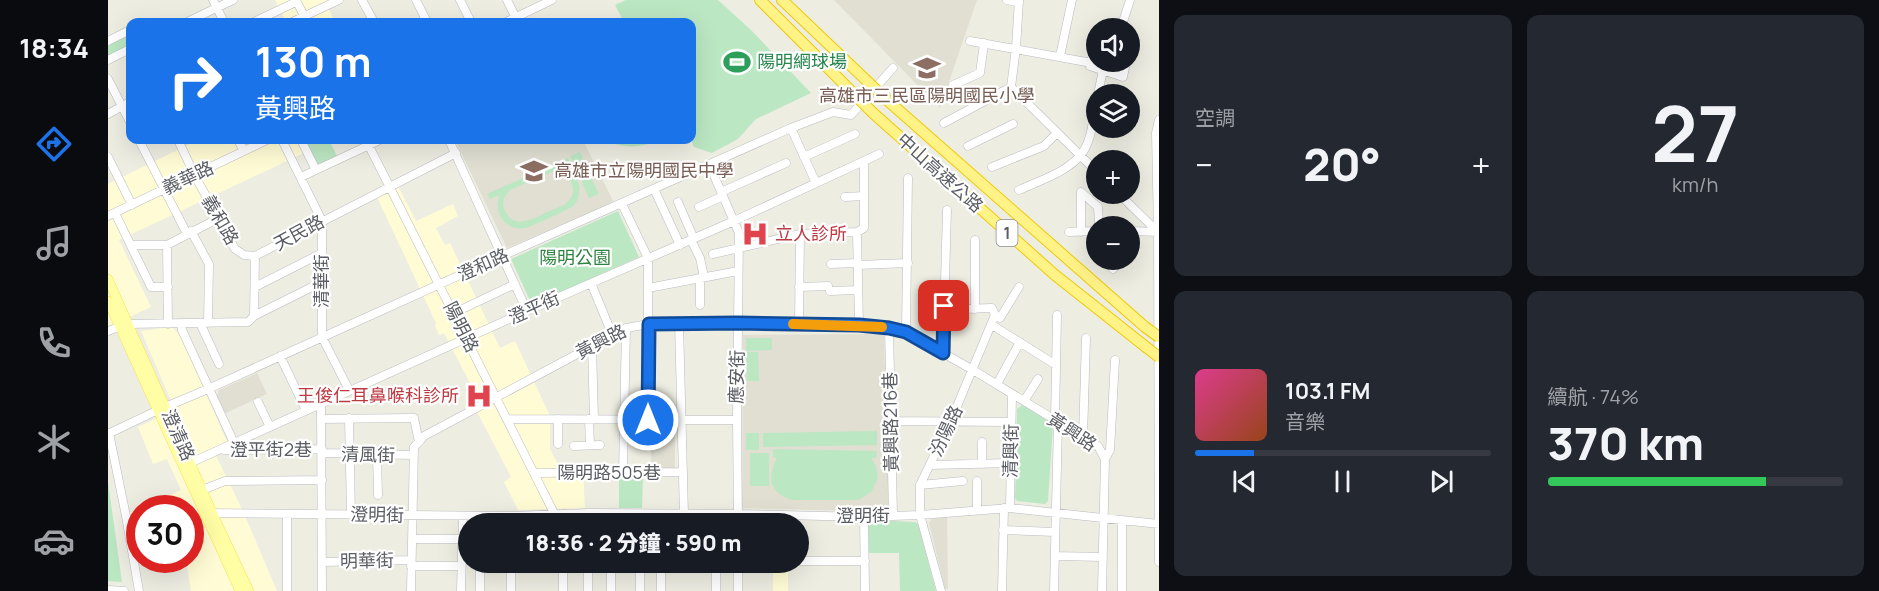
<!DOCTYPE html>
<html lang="zh-TW">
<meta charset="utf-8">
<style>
:root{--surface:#171b24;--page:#242831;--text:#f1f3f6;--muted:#9ea1a6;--line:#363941;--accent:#1a73e8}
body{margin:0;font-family:Manrope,"Noto Sans TC",sans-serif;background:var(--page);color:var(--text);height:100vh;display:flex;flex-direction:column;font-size:22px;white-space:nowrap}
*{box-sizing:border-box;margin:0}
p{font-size:20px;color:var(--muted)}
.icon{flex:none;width:33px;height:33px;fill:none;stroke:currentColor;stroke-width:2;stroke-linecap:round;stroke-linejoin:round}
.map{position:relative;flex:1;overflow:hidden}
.sheet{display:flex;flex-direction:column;gap:15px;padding:15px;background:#0d0f14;width:720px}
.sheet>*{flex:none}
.top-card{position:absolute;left:18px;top:18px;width:570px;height:126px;border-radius:12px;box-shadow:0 6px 24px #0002;background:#1a73e8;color:#fff;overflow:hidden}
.fabs{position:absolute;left:978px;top:18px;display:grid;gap:12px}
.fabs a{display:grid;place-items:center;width:54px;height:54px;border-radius:50%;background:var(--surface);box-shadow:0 6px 24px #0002;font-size:30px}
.speed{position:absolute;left:18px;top:495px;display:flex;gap:12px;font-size:30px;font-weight:700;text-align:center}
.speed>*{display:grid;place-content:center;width:78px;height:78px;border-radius:50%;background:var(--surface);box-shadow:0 6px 24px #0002;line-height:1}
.speed .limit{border:9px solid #d22;background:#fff;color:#111}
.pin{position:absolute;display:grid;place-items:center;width:51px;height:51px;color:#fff;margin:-26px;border-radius:12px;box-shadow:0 3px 9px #0006}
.me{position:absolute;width:66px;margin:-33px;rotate:0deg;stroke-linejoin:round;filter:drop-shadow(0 0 4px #0008)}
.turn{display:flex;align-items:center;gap:21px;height:126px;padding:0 30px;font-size:27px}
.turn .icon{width:78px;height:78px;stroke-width:2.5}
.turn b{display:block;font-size:42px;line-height:51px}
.big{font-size:45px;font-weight:800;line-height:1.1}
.sheet .widget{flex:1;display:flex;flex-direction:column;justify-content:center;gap:9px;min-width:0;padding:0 21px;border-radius:12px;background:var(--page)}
.sheet .dial{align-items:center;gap:0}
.dial b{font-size:78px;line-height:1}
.song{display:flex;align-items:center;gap:18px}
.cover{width:72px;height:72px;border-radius:9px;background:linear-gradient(135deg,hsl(330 70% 55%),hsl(20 70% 35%))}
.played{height:6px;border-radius:3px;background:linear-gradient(90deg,var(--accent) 20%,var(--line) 20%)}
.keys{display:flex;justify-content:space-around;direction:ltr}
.heat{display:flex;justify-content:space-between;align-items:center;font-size:33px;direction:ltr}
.charge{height:9px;border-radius:4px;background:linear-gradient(90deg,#34c759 74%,var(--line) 0)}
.sheet .tiles{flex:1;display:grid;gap:15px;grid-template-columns:repeat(2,1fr)}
.trip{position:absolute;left:350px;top:513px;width:351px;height:60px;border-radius:30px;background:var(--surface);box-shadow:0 6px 24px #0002;font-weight:800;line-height:60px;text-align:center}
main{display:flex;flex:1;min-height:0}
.dock{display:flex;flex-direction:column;width:108px;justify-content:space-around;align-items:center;background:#090b0e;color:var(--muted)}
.dock .icon{width:42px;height:42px}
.dock .active{color:var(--accent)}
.dock b{font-size:27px;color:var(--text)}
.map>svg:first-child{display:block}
</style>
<main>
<nav class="dock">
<b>18:34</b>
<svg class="icon active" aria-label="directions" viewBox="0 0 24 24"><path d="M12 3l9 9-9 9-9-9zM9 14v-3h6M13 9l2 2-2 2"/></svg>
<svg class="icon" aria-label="music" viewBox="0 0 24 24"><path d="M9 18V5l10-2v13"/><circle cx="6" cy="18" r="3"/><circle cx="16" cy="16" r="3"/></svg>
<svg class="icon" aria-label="phone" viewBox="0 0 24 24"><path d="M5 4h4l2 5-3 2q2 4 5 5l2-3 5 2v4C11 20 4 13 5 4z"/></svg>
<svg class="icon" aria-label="climate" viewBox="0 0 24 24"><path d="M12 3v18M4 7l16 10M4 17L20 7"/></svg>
<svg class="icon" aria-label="car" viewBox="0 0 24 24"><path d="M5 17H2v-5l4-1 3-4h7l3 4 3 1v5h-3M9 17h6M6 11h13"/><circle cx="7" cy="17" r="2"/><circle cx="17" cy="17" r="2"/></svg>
</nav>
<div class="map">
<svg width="1051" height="591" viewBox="0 0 1051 591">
<rect width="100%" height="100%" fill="#eeede2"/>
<!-- commercial -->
<path fill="#fffcd5" d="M167,0H231L220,7L227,22H178Z
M90,140H189L196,153L11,240L43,307L0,327V184Z
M290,186L308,221L345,204L350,216L328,228L337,245L342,243L392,348L407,341L442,416V449L452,468L475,469L477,508L410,510L396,482L403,477L365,404L371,400L336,333L331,335L327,326L328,323L269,197Z
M64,327L73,336L119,442L105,450L134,509L169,591H83L78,560H82L83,549L97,542L82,508H32L31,531L27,532L21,513L73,490L59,459L45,464L30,427L67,410L33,331Z
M665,564H680V591H665Z"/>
<!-- education -->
<path fill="#e0dfd2" d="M726,0H869L832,108Z
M347,140H475L506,203L399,248Z
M776,334L781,512L634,508L635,335Z
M149,373L159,394L116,414L109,396L111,390Z
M543,421H567V469L543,470Z
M839,517L840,589H837L821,523L824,519Z"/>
<!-- green -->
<path fill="#bce7c3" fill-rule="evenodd" d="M518,0H610L644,31L703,93L648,119L630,139L604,153L586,147L583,140L584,22H516L507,5Z
M22,32V45L0,57V44Z
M989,62H1015L1013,72L988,65Z
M196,140H221L229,156L208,166Z
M496,140H552C532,148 516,149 496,140Z
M472,152L481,172L471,176L462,156Z
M460,158L462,163L455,167L463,172L471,184C472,191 471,201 465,206C460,210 424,226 418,228C396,231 386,213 391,195L382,199L379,194ZM444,172C461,172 474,191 458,203C454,207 446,209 441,211C427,218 406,231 397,211C393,203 396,196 402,190Z
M481,174L491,194L481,198L472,178Z
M510,211L531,257L424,305L403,259Z
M638,338H664V350L638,351Z
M638,352H650L651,381H639Z
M914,405L945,424L940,501L937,504L909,501L907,498L909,409Z
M769,431V445L655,447V433Z
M638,433H651V450H638Z
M665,449L769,451L768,458H763L768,466L770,478L764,491L757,496L751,500H685C661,494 659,477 669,458L665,457Z
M642,453H661V486H642Z
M511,477H535L534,508H511Z
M0,482L14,582L0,581Z
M765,520L807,522L810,524L828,591H792L791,553H761L760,525L762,522Z"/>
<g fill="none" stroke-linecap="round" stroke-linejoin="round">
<defs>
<path id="minor" d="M105,0L116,22
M188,0L199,22
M254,0L266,22
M308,0L319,22
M352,0L363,22
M399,0L408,18
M899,0L911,3
M911,0L908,48L903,87L988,171
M79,22L125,0
M146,22L188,2
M184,22L231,0
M398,22L444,0
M1013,28L1022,0
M0,41L22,30
M862,41L984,63
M988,45L982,66L1015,77L1018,62
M952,56L964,0
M0,60L22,49
M0,79L22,122
M845,85L872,73L876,43
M990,94L995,70
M0,114L22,102
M1051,120L1048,133L1050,232L1051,562
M836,123L903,87
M683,128L708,183
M31,140L79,234
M70,140L87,176L127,249L136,255L147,256
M130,140L136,151
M174,140L214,221V337L241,390
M193,140L208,170
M258,140L447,515
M341,140L419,311
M860,146L905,124
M0,157L24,205
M696,157L747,134
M601,164L631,233L629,420L630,524
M884,167L936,146L949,133
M193,177L272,140
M546,189L572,245
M911,190C935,179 971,169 980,142C985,129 986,114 988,100
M613,192L678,163
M1011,194L1050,232
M737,197L756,196
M570,202L586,239
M514,204L540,258V420
M591,207L615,196
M7,213L43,287H60
M0,216L159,140
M83,231L101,264L100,323
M1022,231L1051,232
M749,232L756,228V161
M961,232L988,231
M973,232V192L990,207L991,226
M583,240L592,258L596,277
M23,245H59L111,218
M59,245L60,324
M605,254L692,234L749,232L751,325
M723,264L750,263
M750,265L800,263
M1005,269L1012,260
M592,278V305
M483,283L504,334
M147,287L214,253
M691,287L720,286
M540,288L630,271
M722,291L750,290
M853,309L884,308L887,315
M867,309V240
M346,313L407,284
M887,315L892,318L911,287
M146,316L214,282
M92,323L111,364
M571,323L576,515
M73,324L74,330L126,443
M691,324L692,234
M884,325L948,365
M781,328L785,516
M0,331L19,324L140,322L146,316L147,256L348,153
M798,332L800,178
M484,346L486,419
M835,353L839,210
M172,356L198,410
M889,384L912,342
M916,401L930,379
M150,402L162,427
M213,403L214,591
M241,418L243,515
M213,419L306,418L311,442
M399,419L629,420
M450,419V444
M481,419L482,445
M782,421L903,422
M947,421L949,315
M1,433L18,516L31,591
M0,434L50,410L100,389L394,256L683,128L725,112L743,115L785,68
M975,437L978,338
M874,442V464
M466,446L492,445
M116,450L214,449
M214,453L305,455
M269,455L270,495
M997,459L1002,450L1007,360
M82,463L419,311L626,221L771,154
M822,465L902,463
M426,473L575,472
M515,473L518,328
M869,481V510
M812,485L855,481
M94,490L117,481L214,480
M902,508L904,394
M100,513L404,516L481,513L630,514L756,517L812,515L902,508L1051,524
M179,514V591
M756,517L757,591
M455,524V514
M481,524V513
M533,524V514
M554,524V514
M895,530L947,532
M304,539H354
M947,556L995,557
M690,561H757
M214,562L303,560
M455,562V591
M503,562V591
M303,566H353
M0,590L16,591
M303,591L306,447L316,436L518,328L541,324L630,323L751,325L781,328L798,332L865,370L990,446L997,459L994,591
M353,591L355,516
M372,591V562
M403,591V562
M480,591V562
M532,591V562
M553,591V562
M608,591V562
M630,591V562
M833,591L812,515V485L842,423L887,315
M894,591L896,508
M946,591L950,423
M1014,591V521"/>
<path id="major" d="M0,279L107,519L141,591
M0,301L132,591"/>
<path id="highway" d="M652,0L745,93
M674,0L757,79
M779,100L1037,327
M765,113L947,275L1038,347"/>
</defs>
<!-- minor casing -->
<use href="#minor" stroke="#b9bbc1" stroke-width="9"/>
<!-- major casing -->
<use href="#major" stroke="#f8e251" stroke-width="10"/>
<!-- highway casing -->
<use href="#highway" stroke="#efc900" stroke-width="12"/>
<!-- minor -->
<use href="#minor" stroke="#fff" stroke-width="8"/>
<!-- major -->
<use href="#major" stroke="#fffea5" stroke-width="9"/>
<!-- highway -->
<use href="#highway" stroke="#fff387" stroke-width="10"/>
<defs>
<path id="highway-bridge" d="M757,79L779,100
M745,93L765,113
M1037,327L1051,337
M1038,347L1051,357"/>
</defs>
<!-- highway-bridge casing -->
<use href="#highway-bridge" stroke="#efc900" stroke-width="12" stroke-linecap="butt"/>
<!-- highway-bridge -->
<use href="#highway-bridge" stroke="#fff387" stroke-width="10"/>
</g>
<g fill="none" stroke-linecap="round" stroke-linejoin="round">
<defs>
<path id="route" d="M540,420L541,324L630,323L751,325L781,328L798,332L835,353L836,306"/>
</defs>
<!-- route casing -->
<use href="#route" stroke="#114b97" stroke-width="15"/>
<!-- route -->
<use href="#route" stroke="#1a73e8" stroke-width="10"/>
<!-- slow -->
<path stroke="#f59e0b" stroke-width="10" d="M685,324L774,327"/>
</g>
<!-- icons -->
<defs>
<symbol id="stadium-bare" viewBox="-9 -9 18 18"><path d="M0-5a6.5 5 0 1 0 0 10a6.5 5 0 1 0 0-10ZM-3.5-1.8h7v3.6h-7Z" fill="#2e9e5b" stroke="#fff" stroke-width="2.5" paint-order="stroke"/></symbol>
<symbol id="school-bare" viewBox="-9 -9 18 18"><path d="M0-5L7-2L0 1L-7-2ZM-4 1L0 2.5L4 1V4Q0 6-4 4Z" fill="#8d6e63" stroke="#fff" stroke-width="2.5" paint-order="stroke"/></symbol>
<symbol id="hospital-bare" viewBox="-9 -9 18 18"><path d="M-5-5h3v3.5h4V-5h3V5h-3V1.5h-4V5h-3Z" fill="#e0444e" stroke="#fff" stroke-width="2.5" paint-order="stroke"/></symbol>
</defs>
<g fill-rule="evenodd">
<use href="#stadium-bare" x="610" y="43" width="38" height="38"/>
<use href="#school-bare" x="800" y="49" width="38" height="38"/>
<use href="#school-bare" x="407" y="152" width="38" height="38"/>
<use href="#hospital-bare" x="628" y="215" width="38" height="38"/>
<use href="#hospital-bare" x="352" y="377" width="38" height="38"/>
</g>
<g text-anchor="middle" stroke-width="4.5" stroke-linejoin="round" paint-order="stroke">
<!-- shield labels -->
<rect fill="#fff" stroke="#8c8e92" stroke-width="1.5" x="888.5" y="220" width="21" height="26" rx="4.5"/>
<g font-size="16" font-weight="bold" fill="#5a5d63">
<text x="899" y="239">1</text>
</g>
<!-- leisure labels -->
<g font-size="18" fill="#27864d" stroke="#fff" text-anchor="start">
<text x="649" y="68">陽明網球場</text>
</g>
<!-- education labels -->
<g font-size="18" fill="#785e54" stroke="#fff">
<text x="819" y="102">高雄市三民區陽明國民小學</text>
<text x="446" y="177" text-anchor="start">高雄市立陽明國民中學</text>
</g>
<!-- street labels -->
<g font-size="18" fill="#5a5d63" stroke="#fff">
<text transform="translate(832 173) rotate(42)" y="6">中山高速公路</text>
<text transform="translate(80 178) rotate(-25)" y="6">義華路</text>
<text transform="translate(112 220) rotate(60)" y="6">義和路</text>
<text transform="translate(191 233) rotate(-28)" y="6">天民路</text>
<text transform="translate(375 265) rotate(-24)" y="6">澄和路</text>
<text transform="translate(214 281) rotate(-90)" y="6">清華街</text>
<text transform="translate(426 308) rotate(-24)" y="6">澄平街</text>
<text transform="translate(353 327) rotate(63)" y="6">陽明路</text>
<text transform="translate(493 342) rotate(-27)" y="6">黃興路</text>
<text transform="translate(629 377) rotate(-89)" y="6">應安街</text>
<text transform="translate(783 422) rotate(-91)" y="6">黃興路216巷</text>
<text transform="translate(838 431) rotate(-65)" y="6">汾陽路</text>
<text transform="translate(964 432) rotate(33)" y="6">黃興路</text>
<text transform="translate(70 435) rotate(66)" y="6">澄清路</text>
<text x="163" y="456">澄平街2巷</text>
<text transform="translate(903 451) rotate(-89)" y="6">清興街</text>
<text transform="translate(260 455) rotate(1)" y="6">清風街</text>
<text x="501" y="479">陽明路505巷</text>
<text transform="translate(269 515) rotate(1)" y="6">澄明街</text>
<text x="755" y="522">澄明街</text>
<text transform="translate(259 561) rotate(-1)" y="6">明華街</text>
</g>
<!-- health labels -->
<g font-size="18" fill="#be3a42" stroke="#fff" text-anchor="start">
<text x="667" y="240">立人診所</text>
<text x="351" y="402" text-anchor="end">王俊仁耳鼻喉科診所</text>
</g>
<!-- park labels -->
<g font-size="18" fill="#308441" stroke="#fff">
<text x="467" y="264">陽明公園</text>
</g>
</g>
</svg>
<div class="fabs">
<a><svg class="icon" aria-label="sound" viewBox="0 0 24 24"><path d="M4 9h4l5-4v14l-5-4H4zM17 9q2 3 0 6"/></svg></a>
<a><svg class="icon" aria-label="layers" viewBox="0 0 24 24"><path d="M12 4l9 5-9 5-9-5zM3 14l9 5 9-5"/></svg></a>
<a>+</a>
<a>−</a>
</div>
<div class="speed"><div class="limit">30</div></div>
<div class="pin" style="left:836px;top:306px;background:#d93025"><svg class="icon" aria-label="arrive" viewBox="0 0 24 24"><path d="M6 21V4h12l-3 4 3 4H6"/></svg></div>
<svg class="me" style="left:540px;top:420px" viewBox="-20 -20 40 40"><circle r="17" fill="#1a73e8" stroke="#fff" stroke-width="3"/><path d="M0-11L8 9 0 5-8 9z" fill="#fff"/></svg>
<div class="trip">18:36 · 2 分鐘 · 590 m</div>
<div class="top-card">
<div class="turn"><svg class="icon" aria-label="right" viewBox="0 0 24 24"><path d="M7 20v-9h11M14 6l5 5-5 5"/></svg><div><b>130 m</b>黃興路</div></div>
</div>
</div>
<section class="sheet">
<div class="tiles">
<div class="widget"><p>空調</p>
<div class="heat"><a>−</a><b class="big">20°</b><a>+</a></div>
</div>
<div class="widget dial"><b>27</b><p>km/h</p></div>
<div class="widget">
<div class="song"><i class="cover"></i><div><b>103.1 FM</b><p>音樂</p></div></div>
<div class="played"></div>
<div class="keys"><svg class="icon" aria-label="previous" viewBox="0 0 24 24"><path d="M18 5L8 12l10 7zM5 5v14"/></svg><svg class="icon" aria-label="pause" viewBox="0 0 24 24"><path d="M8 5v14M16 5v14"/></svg><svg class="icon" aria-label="next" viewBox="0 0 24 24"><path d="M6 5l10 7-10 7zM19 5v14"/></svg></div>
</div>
<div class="widget"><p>續航 · 74%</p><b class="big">370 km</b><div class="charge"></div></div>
</div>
</section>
</main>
